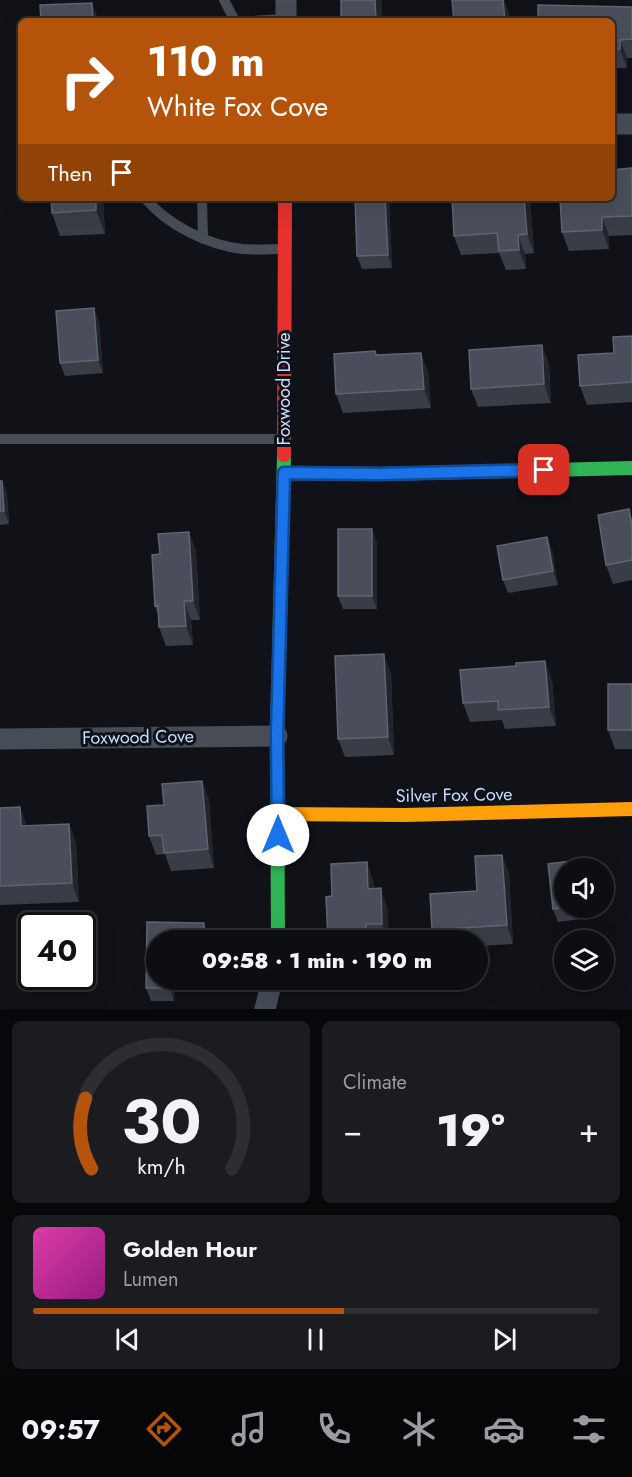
<!DOCTYPE html>
<meta charset="utf-8">
<style>
:root{--surface:#0c0e11;--page:#1a1c1f;--text:#f1f3f6;--muted:#9a9c9f;--line:#2c2e31;--accent:#b45309}
body{margin:0;font-family:Jost,sans-serif;background:var(--page);color:var(--text);height:100vh;display:flex;flex-direction:column;font-size:22px;white-space:nowrap}
*{box-sizing:border-box;margin:0}
p{font-size:20px;color:var(--muted)}
.icon{flex:none;width:33px;height:33px;fill:none;stroke:currentColor;stroke-width:2;stroke-linecap:round;stroke-linejoin:round}
.map{position:relative;height:1009px;overflow:hidden}
.side{display:flex;flex-direction:column;gap:12px;padding:12px;background:#070809;flex:1}
.side>*{flex:none}
.guide{position:absolute;left:18px;top:18px;width:597px;height:183px;border-radius:9px;box-shadow:0 6px 24px #0002,0 0 0 2px var(--line);background:#b45309;color:#fff;overflow:hidden}
.buttons{position:absolute;left:554px;top:858px;display:grid;gap:12px}
.buttons a{display:grid;place-items:center;width:60px;height:60px;border-radius:50%;background:var(--surface);box-shadow:0 6px 24px #0002,0 0 0 2px var(--line);font-size:30px}
.speed{position:absolute;left:18px;top:912px;display:flex;gap:12px;font-size:30px;font-weight:700;text-align:center}
.speed>*{display:grid;place-content:center;width:78px;height:78px;border-radius:50%;background:var(--surface);box-shadow:0 6px 24px #0002,0 0 0 2px var(--line);line-height:1}
.speed .limit{border:3px solid #111;border-radius:9px;background:#fff;color:#111}
.pin{position:absolute;display:grid;place-items:center;width:51px;height:51px;color:#fff;margin:-26px;border-radius:12px;box-shadow:0 3px 9px #0006}
.me{position:absolute;width:66px;margin:-33px;rotate:0deg;stroke-linejoin:round;filter:drop-shadow(0 0 4px #0008)}
.turn{display:flex;align-items:center;gap:21px;height:126px;padding:0 30px;font-size:27px}
.turn .icon{width:78px;height:78px;stroke-width:2.5}
.turn b{display:block;font-size:42px;line-height:51px}
.then{display:flex;align-items:center;height:57px;padding:0 30px;background:#0003;gap:12px;font-size:22px}
.big{font-size:45px;font-weight:800;line-height:1.1}
.side .card{flex:1;display:flex;flex-direction:column;justify-content:center;gap:9px;min-width:0;padding:0 21px;border-radius:9px;background:var(--page)}
.side .dial{align-items:center;gap:0}
.dial svg{height:156px;overflow:visible;fill:none;stroke:var(--line);stroke-width:7;stroke-linecap:round;text-anchor:middle}
.dial text{fill:var(--text);stroke:none}
.song{display:flex;align-items:center;gap:18px}
.cover{width:72px;height:72px;border-radius:9px;background:linear-gradient(135deg,hsl(320 70% 55%),hsl(310 70% 35%))}
.played{height:6px;border-radius:3px;background:linear-gradient(90deg,var(--accent) 55%,var(--line) 55%)}
.keys{display:flex;justify-content:space-around;direction:ltr}
.heat{display:flex;justify-content:space-between;align-items:center;font-size:33px;direction:ltr}
.side .tiles{flex:1;display:grid;gap:12px;grid-template-columns:1fr 1fr}
.card:last-child{grid-column:span 2}
.trip{position:absolute;left:146px;top:930px;width:342px;height:60px;border-radius:30px;background:var(--surface);box-shadow:0 6px 24px #0002,0 0 0 2px var(--line);font-weight:800;line-height:60px;text-align:center}
.dock{display:flex;height:96px;justify-content:space-around;align-items:center;background:#050607;color:var(--muted)}
.dock .icon{width:42px;height:42px}
.dock .selected{color:var(--accent)}
.dock b{font-size:27px;color:var(--text)}
.map>svg:first-child{display:block}
</style>
<div class="map">
<svg width="632" height="1009" viewBox="0 0 632 1009">
<rect width="100%" height="100%" fill="#101217"/>
<g fill="none" stroke-linecap="round" stroke-linejoin="round">
<!-- lane -->
<path stroke="#464d57" stroke-width="10" d="M224,0L235,21
M252,21L286,19
M145,198C167,225 208,245 242,249C256,250 270,249 284,249
M202,198L203,239
M0,439H283"/>
<!-- street -->
<path stroke="#464d57" stroke-width="21" d="M286,21V0
M612,124H632
M0,739L277,736
M265,1009L272,980"/>
<!-- fast -->
<path stroke="#30b455" stroke-width="14" d="M284,473L380,474L632,468
M278,940L277,736L284,455"/>
<!-- slow -->
<path stroke="#ff9f0a" stroke-width="14" d="M277,814L405,815L632,809"/>
<!-- jam -->
<path stroke="#e5322d" stroke-width="14" d="M284,455L285,198"/>
</g>
<!-- wall -->
<path fill="#393d46" d="M632,7V58H627V68H612V21Z
M632,168V235L609,236V249L569,251L562,232L612,198Z
M51,198H103L105,234L60,236L52,213Z
M389,198L392,268L362,269L357,256Z
M452,198H530L534,253L525,254L526,269L506,270L499,253L461,255L454,236Z
M99,321L103,373L65,376L60,363Z
M632,336V402L587,405L580,386Z
M542,345L549,364L551,403L478,407L471,389Z
M377,355L428,371L431,408L343,413L336,394Z
M0,481H2L7,494L9,524L0,525Z
M632,517V580L613,584L606,565Z
M189,532L196,551L200,620H191L193,645L166,646L159,627L158,615L155,606L160,554Z
M377,542V609H343L338,596Z
M552,550L558,585L508,593L503,580Z
M391,673L394,755L345,757L338,739Z
M552,680L556,726L505,729L502,720L470,722L463,703Z
M632,684V749H615L608,730Z
M202,781L209,800L214,868L171,871L165,854L156,855L149,836L164,805Z
M0,808L27,826L69,824L76,843L79,902L0,905Z
M502,855L509,874L513,944L477,946V940H436L432,930L477,891Z
M578,860L581,868H564V908H587L588,918L558,922L553,909L548,864Z
M367,862L373,881L374,889L387,907L389,940H328L332,896Z
M147,922L204,923L209,936V940H156V980H175L174,1001H151L146,988Z"/>
<!-- shaded-wall -->
<path fill="#22252b" d="M375,0H382V21H376Z
M503,0H504L509,13L510,21H505Z
M92,3L99,21H93Z
M620,40L627,58V68L620,49Z
M96,198H103L105,234L96,210Z
M385,198H389L392,268L388,255Z
M524,198H530L534,253L527,234Z
M602,217L609,236V249L602,230Z
M518,235L525,254L526,269L519,250Z
M94,308L99,321L103,373L98,360Z
M542,345L549,364L551,403L544,384Z
M421,353L428,371L431,408L424,389Z
M2,481L7,494L9,524L4,511Z
M372,529L377,542V609L372,596Z
M189,532L196,551L200,620L193,601Z
M547,537L552,550L558,585L553,571Z
M184,601L191,620L193,645L186,626Z
M384,654L391,673L394,755L388,737Z
M545,661L552,680L556,726L549,707Z
M202,781L209,800L214,868L208,849Z
M20,807L27,826H21Z
M69,824L76,843L79,902L72,883Z
M502,855L509,874L513,944L507,925Z
M367,862L373,881L375,908L368,889Z
M381,888L387,907L389,940L382,924Z
M584,908H587L588,918Z
M204,923L209,936V940H204Z
M366,924L372,940H367Z
M170,980H175L174,1001L170,988Z"/>
<!-- building -->
<path fill="#494e5a" stroke="#5d6473" stroke-width="1.5" d="M341,0H375L376,21H341Z
M452,0H503L505,21H454Z
M92,3L93,21H41L40,5Z
M538,5L632,7V39L620,40V49H612V21H538Z
M632,168V216L602,217V230L562,232L560,198H612V170Z
M51,198H96V210L52,213Z
M355,198H385L388,255L357,256Z
M452,198H524L527,234L518,235L519,250L499,251L497,233L454,236Z
M94,308L98,360L60,363L56,311Z
M632,336V382L580,386L578,355L614,353L613,337Z
M542,345L544,384L471,389L469,350Z
M375,351L376,355L421,353L424,389L336,394L334,354Z
M0,481H2L4,511H0Z
M629,509L632,526V560L606,565L598,515Z
M338,529H372V596H338Z
M189,532L193,601H184L186,626L159,627L158,605L155,606L152,555L160,554L158,534Z
M547,537L553,571L503,580L497,546Z
M384,654L388,737L338,739L335,656Z
M545,661L549,707L498,710V701L463,703L460,670L516,666V663Z
M608,684H632V730H608Z
M202,781L208,849L164,853L162,835L149,836L147,806L164,805L162,784Z
M20,807L21,826L69,824L72,883L0,886V808Z
M502,855L507,925L432,930L430,894L477,891L475,856Z
M578,860L579,868H564V907L553,909L548,864Z
M367,862L368,889L381,888L382,924H366L367,940H328L326,897L332,896L331,864Z
M147,922L204,923V940H156V980H170V988H146Z"/>
<g fill="none" stroke-linecap="round" stroke-linejoin="round">
<defs>
<path id="route" d="M278,835L277,736L284,473L380,474L544,470"/>
</defs>
<!-- route casing -->
<use href="#route" stroke="#114b97" stroke-width="15"/>
<!-- route -->
<use href="#route" stroke="#1a73e8" stroke-width="10"/>
</g>
<g text-anchor="middle" stroke-width="6" stroke-linejoin="round" paint-order="stroke">
<!-- street labels -->
<g font-size="18" fill="#ccdcf9" stroke="#0d111a">
<text transform="translate(284 389) rotate(-90)" y="6">Foxwood Drive</text>
<text transform="translate(138 737) rotate(-1)" y="6">Foxwood Cove</text>
<text transform="translate(454 795) rotate(-1)" y="6">Silver Fox Cove</text>
</g>
</g>
</svg>
<div class="buttons">
<a><svg class="icon" aria-label="sound" viewBox="0 0 24 24"><path d="M4 9h4l5-4v14l-5-4H4zM17 9q2 3 0 6"/></svg></a>
<a><svg class="icon" aria-label="layers" viewBox="0 0 24 24"><path d="M12 4l9 5-9 5-9-5zM3 14l9 5 9-5"/></svg></a>
</div>
<div class="speed"><div class="limit">40</div></div>
<div class="pin" style="left:544px;top:470px;background:#d93025"><svg class="icon" aria-label="arrive" viewBox="0 0 24 24"><path d="M6 21V4h12l-3 4 3 4H6"/></svg></div>
<svg class="me" style="left:278px;top:835px" viewBox="-20 -20 40 40"><circle r="19" fill="#fff"/><path d="M0-13L10 11 0 6-10 11z" fill="#1a73e8"/></svg>
<div class="trip">09:58 · 1 min · 190 m</div>
<div class="guide">
<div class="turn"><svg class="icon" aria-label="right" viewBox="0 0 24 24"><path d="M7 20v-9h11M14 6l5 5-5 5"/></svg><div><b>110 m</b>White Fox Cove</div></div>
<div class="then">Then<svg class="icon" aria-label="arrive" viewBox="0 0 24 24"><path d="M6 21V4h12l-3 4 3 4H6"/></svg></div>
</div>
</div>
<section class="side">
<div class="tiles">
<div class="card dial"><svg viewBox="0 0 100 80">
<path d="M14 69A42 42 0 1 1 86 69"/>
<path d="M14 69A42 42 0 0 1 11 33" stroke="#b45309"/>
<text x="50" y="56" font-size="32" font-weight="700">30</text>
<text x="50" y="72" font-size="11">km/h</text>
</svg></div>
<div class="card"><p>Climate</p>
<div class="heat"><a>−</a><b class="big">19°</b><a>+</a></div>
</div>
<div class="card">
<div class="song"><i class="cover"></i><div><b>Golden Hour</b><p>Lumen</p></div></div>
<div class="played"></div>
<div class="keys"><svg class="icon" aria-label="previous" viewBox="0 0 24 24"><path d="M18 5L8 12l10 7zM5 5v14"/></svg><svg class="icon" aria-label="pause" viewBox="0 0 24 24"><path d="M8 5v14M16 5v14"/></svg><svg class="icon" aria-label="next" viewBox="0 0 24 24"><path d="M6 5l10 7-10 7zM19 5v14"/></svg></div>
</div>
</div>
</section>
<nav class="dock">
<b>09:57</b>
<svg class="icon selected" aria-label="directions" viewBox="0 0 24 24"><path d="M12 3l9 9-9 9-9-9zM9 14v-3h6M13 9l2 2-2 2"/></svg>
<svg class="icon" aria-label="music" viewBox="0 0 24 24"><path d="M9 18V5l10-2v13"/><circle cx="6" cy="18" r="3"/><circle cx="16" cy="16" r="3"/></svg>
<svg class="icon" aria-label="phone" viewBox="0 0 24 24"><path d="M5 4h4l2 5-3 2q2 4 5 5l2-3 5 2v4C11 20 4 13 5 4z"/></svg>
<svg class="icon" aria-label="climate" viewBox="0 0 24 24"><path d="M12 3v18M4 7l16 10M4 17L20 7"/></svg>
<svg class="icon" aria-label="car" viewBox="0 0 24 24"><path d="M5 17H2v-5l4-1 3-4h7l3 4 3 1v5h-3M9 17h6M6 11h13"/><circle cx="7" cy="17" r="2"/><circle cx="17" cy="17" r="2"/></svg>
<svg class="icon" aria-label="filters" viewBox="0 0 24 24"><path d="M4 7h16M4 17h16"/><circle cx="9" cy="7" r="2"/><circle cx="15" cy="17" r="2"/></svg>
</nav>
